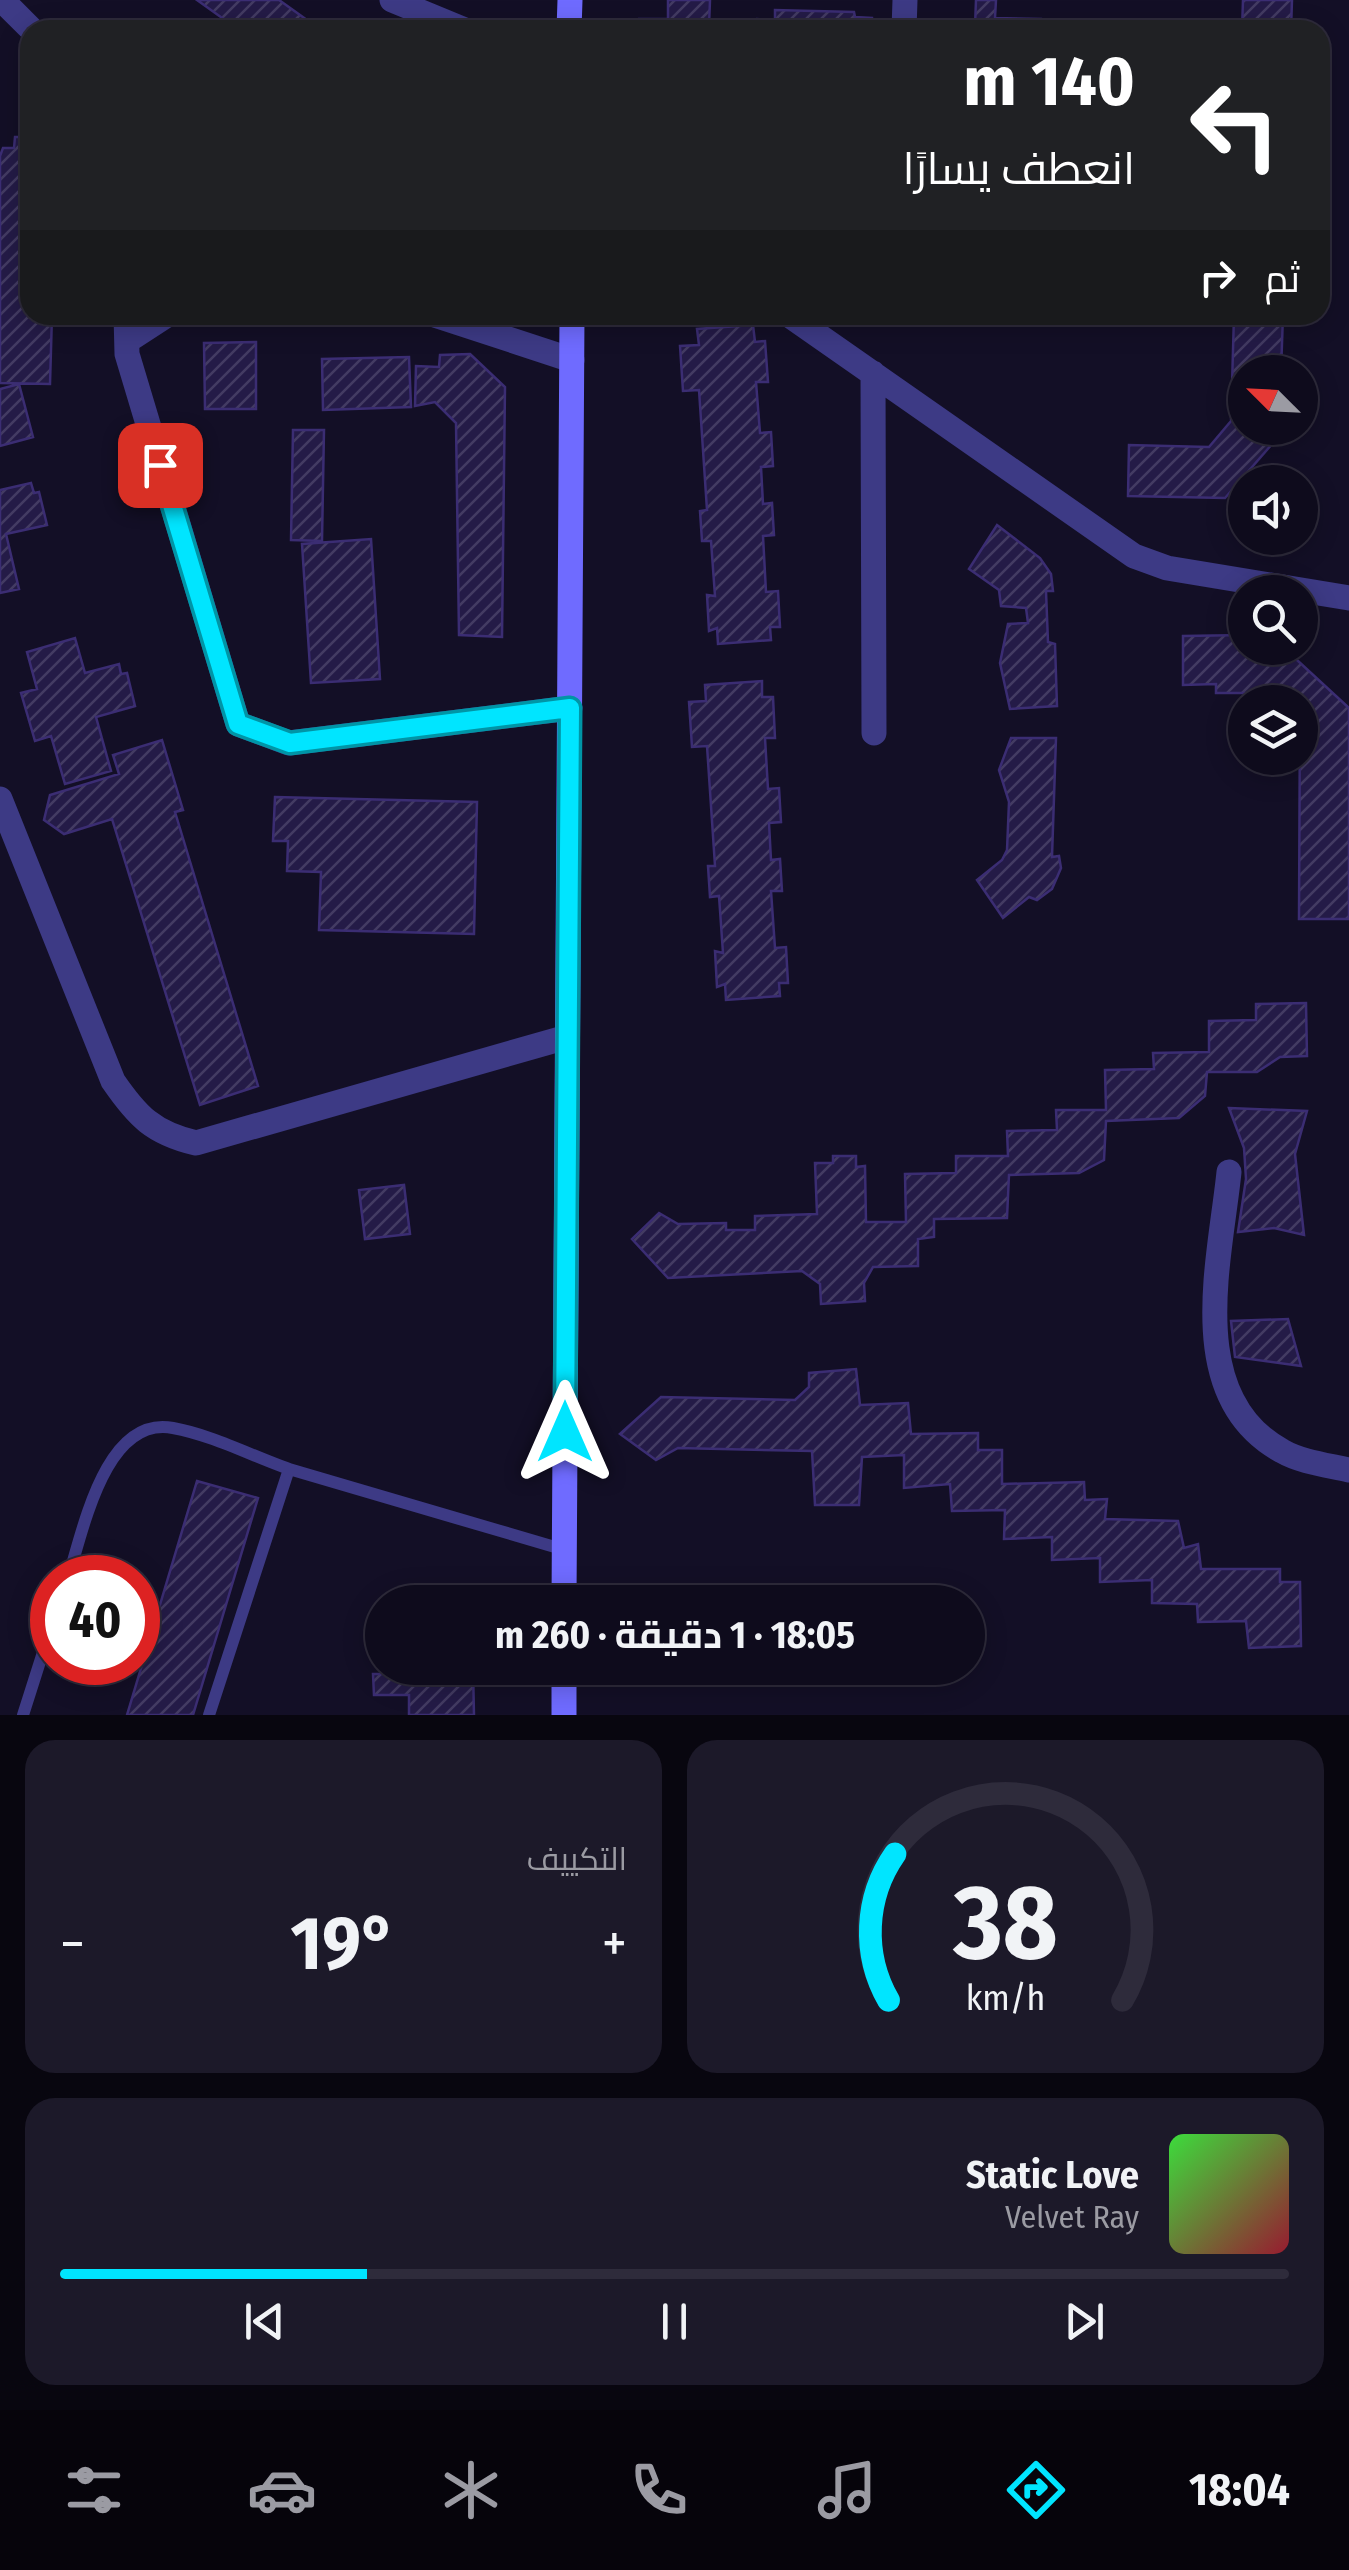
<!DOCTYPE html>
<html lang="ar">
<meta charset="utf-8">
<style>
:root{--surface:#0e0b1c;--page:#1c1929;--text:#f1f3f6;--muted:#9b9ba3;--line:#2e2b3b;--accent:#00e5ff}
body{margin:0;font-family:"Fira Sans Condensed",Cairo,sans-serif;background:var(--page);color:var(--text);direction:rtl;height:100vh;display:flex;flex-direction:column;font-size:38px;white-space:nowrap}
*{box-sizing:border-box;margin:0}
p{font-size:32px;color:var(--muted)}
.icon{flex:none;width:55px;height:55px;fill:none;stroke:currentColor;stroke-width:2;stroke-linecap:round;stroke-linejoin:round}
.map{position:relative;height:1715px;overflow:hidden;direction:ltr}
.drawer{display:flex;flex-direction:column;gap:25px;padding:25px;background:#08060f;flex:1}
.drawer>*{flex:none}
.banner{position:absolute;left:20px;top:20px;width:1310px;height:305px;border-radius:30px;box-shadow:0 5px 25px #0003,0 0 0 2px var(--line);direction:rtl;background:#202124;color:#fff;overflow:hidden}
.needle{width:65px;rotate:294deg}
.controls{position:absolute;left:1228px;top:355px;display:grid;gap:20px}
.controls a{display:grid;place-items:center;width:90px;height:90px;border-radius:50%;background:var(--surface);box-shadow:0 5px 25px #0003,0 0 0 2px var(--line);font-size:50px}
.speed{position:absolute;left:30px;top:1555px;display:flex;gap:20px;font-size:50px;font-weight:700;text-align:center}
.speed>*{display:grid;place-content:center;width:130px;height:130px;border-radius:50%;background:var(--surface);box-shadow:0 5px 25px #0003,0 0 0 2px var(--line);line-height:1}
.speed .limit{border:15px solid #d22;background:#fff;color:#111}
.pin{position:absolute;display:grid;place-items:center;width:85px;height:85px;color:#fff;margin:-42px;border-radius:20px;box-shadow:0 5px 15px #0006}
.me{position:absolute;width:110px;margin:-55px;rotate:0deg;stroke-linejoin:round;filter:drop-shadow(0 0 8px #0008)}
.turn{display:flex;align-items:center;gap:35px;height:210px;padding:0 30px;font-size:45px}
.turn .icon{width:130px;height:130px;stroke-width:2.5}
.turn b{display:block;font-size:70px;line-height:85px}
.then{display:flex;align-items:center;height:95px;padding:0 30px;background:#0003;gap:20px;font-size:38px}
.big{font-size:75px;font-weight:700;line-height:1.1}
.drawer .widget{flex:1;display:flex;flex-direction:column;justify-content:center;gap:15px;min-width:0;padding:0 35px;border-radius:30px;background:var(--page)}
.drawer .dial{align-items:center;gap:0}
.dial svg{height:260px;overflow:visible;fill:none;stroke:var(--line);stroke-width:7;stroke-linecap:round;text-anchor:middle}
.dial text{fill:var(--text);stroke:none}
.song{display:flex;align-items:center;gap:30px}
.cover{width:120px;height:120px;border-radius:15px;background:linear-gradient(135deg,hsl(120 70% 55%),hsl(350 70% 35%))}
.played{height:10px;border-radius:5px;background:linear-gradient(90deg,var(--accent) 25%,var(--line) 25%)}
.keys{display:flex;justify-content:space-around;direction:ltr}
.heat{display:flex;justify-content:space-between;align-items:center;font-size:55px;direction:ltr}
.drawer .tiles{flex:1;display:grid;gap:25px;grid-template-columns:1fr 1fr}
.widget:last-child{grid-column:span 2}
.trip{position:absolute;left:365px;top:1585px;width:620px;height:100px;border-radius:50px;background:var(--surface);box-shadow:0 5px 25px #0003,0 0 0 2px var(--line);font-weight:700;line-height:100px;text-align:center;direction:rtl}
.dock{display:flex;height:160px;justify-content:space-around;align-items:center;background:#06040b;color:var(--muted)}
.dock .icon{width:70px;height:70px}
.dock .current{color:var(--accent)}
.dock b{font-size:45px;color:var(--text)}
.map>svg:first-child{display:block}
</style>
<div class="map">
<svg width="1349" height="1715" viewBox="0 0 1349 1715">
<defs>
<pattern id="building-hatch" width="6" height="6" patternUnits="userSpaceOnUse" patternTransform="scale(2.5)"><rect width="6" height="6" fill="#241b47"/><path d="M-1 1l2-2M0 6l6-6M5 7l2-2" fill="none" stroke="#433b63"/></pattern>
</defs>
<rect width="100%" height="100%" fill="#130f26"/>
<!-- building -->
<path fill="url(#building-hatch)" stroke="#3b2d73" stroke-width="2.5" d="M197,0H279L321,30H239Z
M668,0H710L709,27L756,28L757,19L775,20V10L854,12L855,17L872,18V30H638L639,19H668Z
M976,0H996L995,18L1041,19V30H962L963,26H975Z
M1243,0H1292L1291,30H1242Z
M15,137H30V315H52L50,384L0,383V156L3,148H14Z
M1234,315H1283L1281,372H1245V428H1280V435L1225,498L1128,496L1129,445L1209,447L1231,421Z
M753,325L755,342L765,341L768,382H756L760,433L771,432L773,466L761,467L763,504L772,503L774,535L763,536L766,592L778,591L780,627H770L771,640L718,644L717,628L709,631L707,595L715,596L711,541H702L700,511L707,510L699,390L683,391L680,346L699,345L697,329Z
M256,342V409H205L204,343Z
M470,354L505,387L502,637L459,635L456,423L435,402L415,406L416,366L439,367L440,355Z
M409,357L411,407L323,410L322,359Z
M19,384L33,437L0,446V389Z
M293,430H324L322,541L291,540Z
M31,483L34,493L39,492L47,525L6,534L19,589L0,593V490Z
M997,525L1040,558L1051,574L1053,591H1046L1048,642L1055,644L1057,706L1010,709L1000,663L1008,624L1028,623L1026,608L1001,606L999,590L969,569Z
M371,539L380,679L311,683L302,544Z
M1245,635V648H1284L1349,708V919H1299L1300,702H1279L1268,693H1216V684L1183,685V636Z
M75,638L85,673L119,664L121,674L127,673L135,706L96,717L111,771L65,784L51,736L35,741L21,693L37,689L27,652Z
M762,681V697H773L775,738H765L768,789L779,788L781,822L769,823L771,860L780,859L782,891H771L775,948L786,947L788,983H779L780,996L726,1000L725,984L717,987L715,951L723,953L719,896L710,897L708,866H715L707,746L692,747L689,702L706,701L705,685Z
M1011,738H1056L1052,857L1059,856L1061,868L1052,889L1037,900L1029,897L1003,918L977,880L1002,860L1007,850L1009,802L999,770Z
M162,740L183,810L175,812L258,1086L200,1105L112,819L64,834L44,820L50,795L119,774L113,755Z
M275,797L477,802L474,934L319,930L321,872L287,871L288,841H273Z
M1306,1003L1307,1056L1280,1057L1257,1072H1207L1205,1096L1179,1118L1106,1121L1104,1160L1079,1173L1009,1175L1007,1218L934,1219V1237L918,1239V1266L873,1267L864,1283L865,1301L821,1304L820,1284L802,1271L668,1278L632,1239L659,1213L678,1224L726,1223V1230H755V1216L817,1214L815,1163H833V1156H856V1167L865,1166L866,1222H906L905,1174L956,1173V1156H1008L1007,1131L1057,1130L1056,1110H1106L1105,1070L1154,1069L1153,1053L1209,1052V1021L1256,1020V1004Z
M1229,1108L1307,1111L1295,1154L1304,1235L1274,1228L1238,1232L1246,1179L1244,1148Z
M404,1185L410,1234L365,1239L359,1190Z
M1288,1319L1301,1366L1235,1357L1231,1321Z
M856,1369L860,1405L908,1403L911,1434L978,1433V1450H1002V1484L1084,1482L1085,1500L1107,1499L1105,1519L1178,1521L1184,1548L1198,1544L1201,1569H1280V1582H1300L1301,1646L1249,1648L1246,1621L1198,1622L1197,1604L1152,1603V1580L1100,1582V1558L1052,1560V1537L1004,1539L1005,1510L952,1511L950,1484L904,1488V1455L862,1457L859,1505H815L812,1451L678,1448L656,1460L620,1434L661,1397L795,1400L809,1387V1373Z
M197,1481L258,1498L193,1715H127Z
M407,1668H473L474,1715H409V1695H374L373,1674H407Z"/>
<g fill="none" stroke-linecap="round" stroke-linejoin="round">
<!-- lane -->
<path stroke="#3d3a85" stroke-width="12" d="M68,1578C83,1531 105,1415 173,1428C212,1435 252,1456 289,1469
M23,1715L52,1624
M209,1715L289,1469L565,1550"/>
<!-- street -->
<path stroke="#3d3a85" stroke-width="25" d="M2,0L32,30
M392,0L465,30
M904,30L905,0
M126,315L127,354L238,724L289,743L570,708
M435,315L572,360
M789,315L1134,556L1167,568L1349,598
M127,341L167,315
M873,373L874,733
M0,799L113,1081C137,1116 153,1133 196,1143L567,1037
M1229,1172C1220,1261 1183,1397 1282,1451C1301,1462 1327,1465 1349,1470"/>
<!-- secondary -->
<path stroke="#6f6bff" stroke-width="25" d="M569,30L570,0
M564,1602L572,315
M564,1715V1668"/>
</g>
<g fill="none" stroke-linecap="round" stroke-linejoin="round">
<defs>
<path id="route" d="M160,465L238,724L290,743L570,708L565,1432"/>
</defs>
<!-- route casing -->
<use href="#route" stroke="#0095a6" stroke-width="25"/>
<!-- route -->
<use href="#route" stroke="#00e5ff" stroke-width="18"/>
</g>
</svg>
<div class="controls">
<a><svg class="needle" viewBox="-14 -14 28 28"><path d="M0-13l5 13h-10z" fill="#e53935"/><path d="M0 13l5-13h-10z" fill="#9b9ba3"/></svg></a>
<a><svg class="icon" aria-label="sound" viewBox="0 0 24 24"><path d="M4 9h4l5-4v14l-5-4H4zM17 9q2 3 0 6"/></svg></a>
<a><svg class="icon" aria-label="search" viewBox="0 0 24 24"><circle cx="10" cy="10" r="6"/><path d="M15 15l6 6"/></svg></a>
<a><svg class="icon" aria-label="layers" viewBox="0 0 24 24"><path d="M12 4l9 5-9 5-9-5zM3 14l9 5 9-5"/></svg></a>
</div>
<div class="speed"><div class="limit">40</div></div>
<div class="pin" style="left:160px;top:465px;background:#d93025"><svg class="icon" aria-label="arrive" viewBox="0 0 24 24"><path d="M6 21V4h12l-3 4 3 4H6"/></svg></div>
<svg class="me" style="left:565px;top:1432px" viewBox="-20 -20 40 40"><path d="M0-17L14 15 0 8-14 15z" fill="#00e5ff" stroke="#fff" stroke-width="4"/></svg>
<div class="trip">18:05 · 1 دقيقة · 260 m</div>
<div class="banner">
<div class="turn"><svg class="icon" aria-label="left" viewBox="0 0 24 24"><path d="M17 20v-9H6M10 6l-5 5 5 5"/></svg><div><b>140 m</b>انعطف يسارًا</div></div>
<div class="then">ثم<svg class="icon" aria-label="right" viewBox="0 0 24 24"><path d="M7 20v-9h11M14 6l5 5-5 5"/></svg></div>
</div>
</div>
<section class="drawer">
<div class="tiles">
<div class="widget dial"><svg viewBox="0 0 100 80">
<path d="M14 69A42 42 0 1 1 86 69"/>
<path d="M14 69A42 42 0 0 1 16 24" stroke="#00e5ff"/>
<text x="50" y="56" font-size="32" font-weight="700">38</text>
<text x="50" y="72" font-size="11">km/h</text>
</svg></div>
<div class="widget"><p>التكييف</p>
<div class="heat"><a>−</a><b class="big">19°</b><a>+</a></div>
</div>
<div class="widget">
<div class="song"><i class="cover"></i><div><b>Static Love</b><p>Velvet Ray</p></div></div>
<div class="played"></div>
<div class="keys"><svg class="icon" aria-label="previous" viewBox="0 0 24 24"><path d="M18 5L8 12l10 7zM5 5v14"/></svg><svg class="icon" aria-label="pause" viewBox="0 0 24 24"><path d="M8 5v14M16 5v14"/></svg><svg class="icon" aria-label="next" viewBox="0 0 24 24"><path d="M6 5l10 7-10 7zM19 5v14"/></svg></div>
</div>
</div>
</section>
<nav class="dock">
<b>18:04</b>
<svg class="icon current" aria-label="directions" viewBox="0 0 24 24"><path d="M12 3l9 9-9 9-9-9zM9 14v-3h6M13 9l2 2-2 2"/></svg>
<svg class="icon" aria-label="music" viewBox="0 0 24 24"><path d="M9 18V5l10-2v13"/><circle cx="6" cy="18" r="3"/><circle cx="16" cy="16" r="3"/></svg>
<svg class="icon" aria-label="phone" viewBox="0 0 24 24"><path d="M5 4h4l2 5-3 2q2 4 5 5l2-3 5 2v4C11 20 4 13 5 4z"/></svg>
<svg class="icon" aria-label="climate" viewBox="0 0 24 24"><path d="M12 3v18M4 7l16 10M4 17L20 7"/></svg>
<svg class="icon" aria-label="car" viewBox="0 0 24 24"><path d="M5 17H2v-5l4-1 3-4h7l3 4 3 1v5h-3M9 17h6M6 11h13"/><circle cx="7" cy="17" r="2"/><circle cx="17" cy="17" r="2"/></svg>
<svg class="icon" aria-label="filters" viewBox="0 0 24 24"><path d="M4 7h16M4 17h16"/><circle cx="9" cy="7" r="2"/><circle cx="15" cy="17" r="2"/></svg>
</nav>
